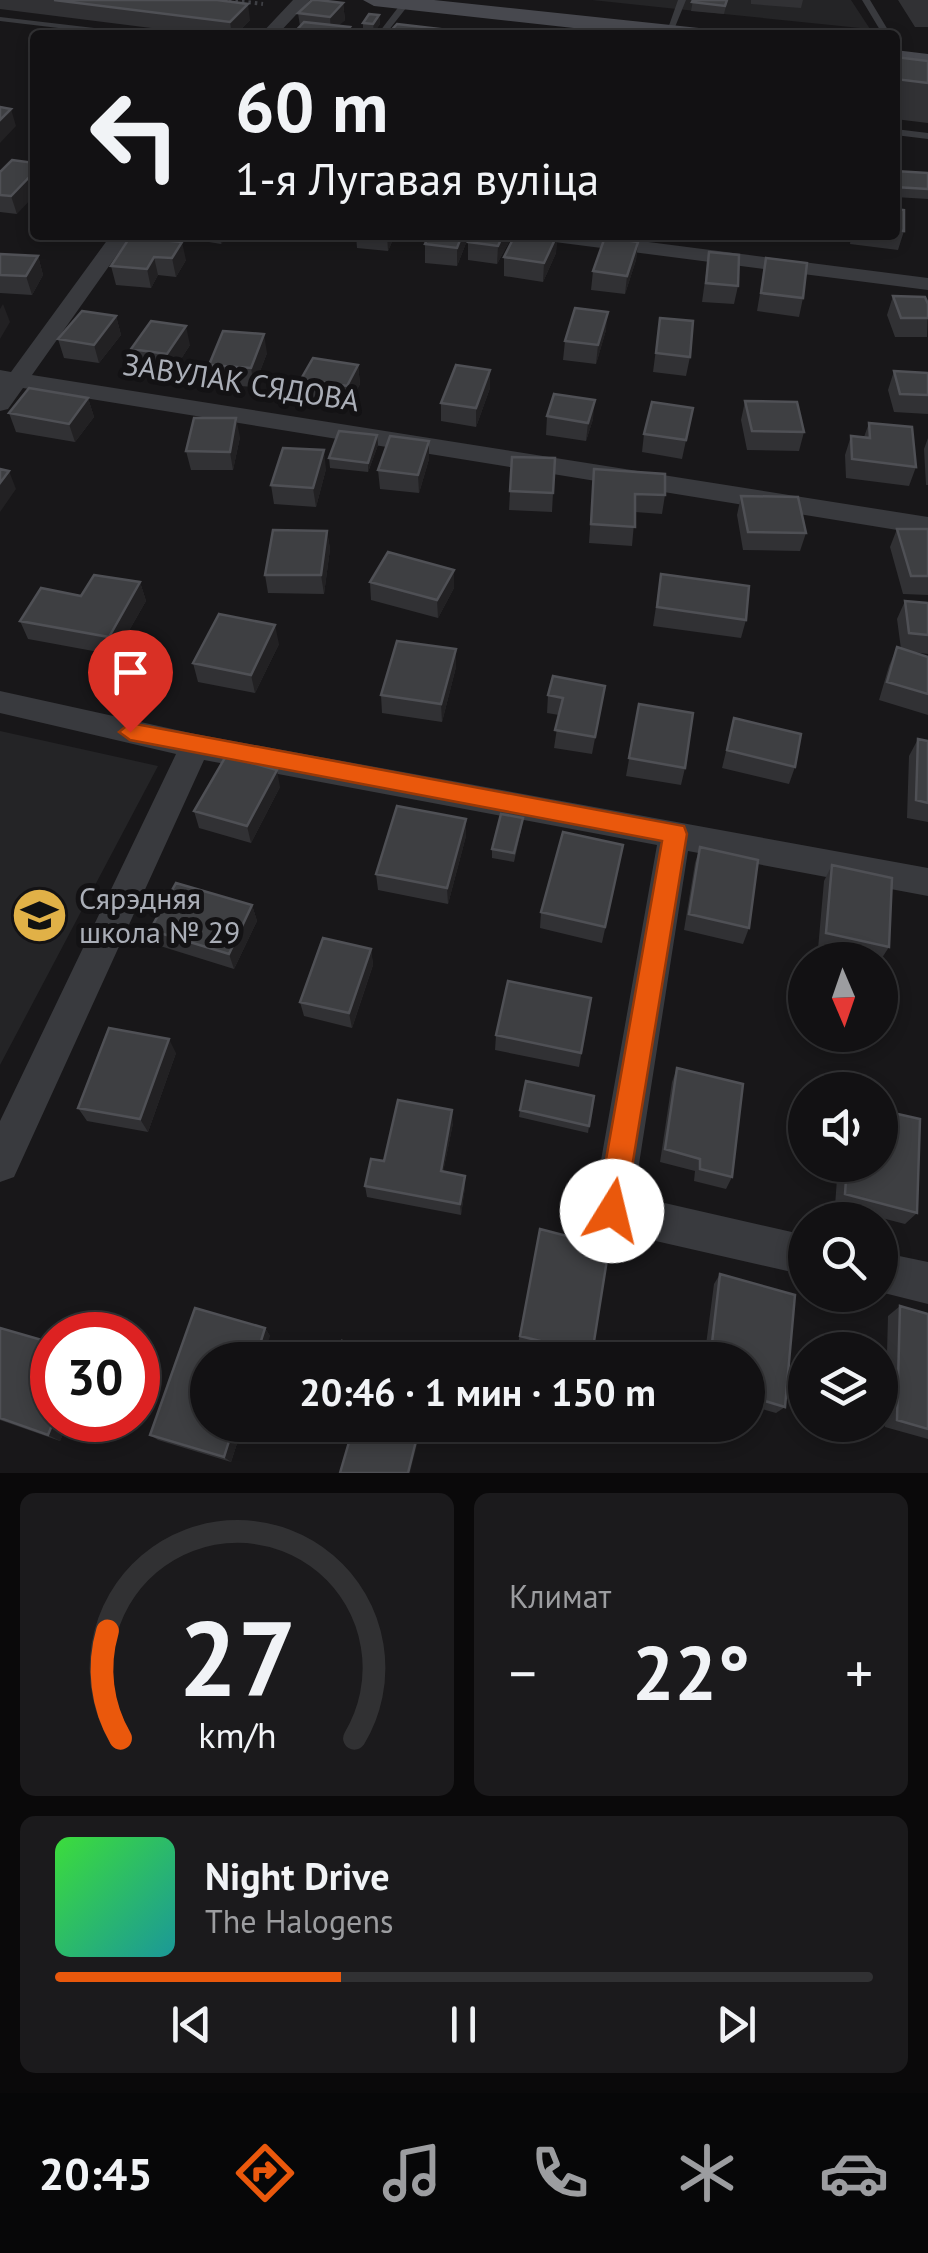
<!DOCTYPE html>
<html lang="ru">
<meta charset="utf-8">
<style>
:root{--surface:#121113;--page:#1b1a1c;--text:#f1f3f6;--muted:#9c9da0;--line:#313133;--accent:#ea580c}
body{margin:0;font-family:"PT Sans",sans-serif;background:var(--page);color:var(--text);height:100vh;display:flex;flex-direction:column;font-size:38px;white-space:nowrap}
*{box-sizing:border-box;margin:0}
p{font-size:32px;color:var(--muted)}
.icon{flex:none;width:55px;height:55px;fill:none;stroke:currentColor;stroke-width:2;stroke-linecap:round;stroke-linejoin:round}
.map{position:relative;height:1473px;overflow:hidden}
.sheet{display:flex;flex-direction:column;gap:20px;padding:20px;background:#0a090a;flex:1}
.sheet>*{flex:none}
.banner{position:absolute;left:30px;top:30px;width:870px;height:210px;border-radius:10px;box-shadow:0 5px 15px #0003,0 0 0 2px var(--line);background:#121113;color:var(--text);overflow:hidden}
.needle{width:65px;rotate:178deg}
.controls{position:absolute;left:788px;top:942px;display:grid;gap:20px}
.controls a{display:grid;place-items:center;width:110px;height:110px;border-radius:50%;background:var(--surface);box-shadow:0 5px 15px #0003,0 0 0 2px var(--line);font-size:50px}
.speed{position:absolute;left:30px;top:1312px;display:flex;gap:20px;font-size:50px;font-weight:700;text-align:center}
.speed>*{display:grid;place-content:center;width:130px;height:130px;border-radius:50%;background:var(--surface);box-shadow:0 5px 15px #0003,0 0 0 2px var(--line);line-height:1}
.speed .limit{border:15px solid #d22;background:#fff;color:#111}
.pin{position:absolute;display:grid;place-items:center;width:85px;height:85px;color:#fff;margin:-102px -42px;border-radius:50% 50% 50% 0;rotate:-45deg;box-shadow:0 0 10px #0007}
.pin .icon{rotate:45deg}
.me{position:absolute;width:110px;margin:-55px;rotate:9deg;stroke-linejoin:round;filter:drop-shadow(0 0 8px #0008)}
.turn{display:flex;align-items:center;gap:35px;height:210px;padding:0 40px;font-size:45px}
.turn .icon{width:130px;height:130px;stroke-width:2.5}
.turn b{display:block;font-size:70px;line-height:85px}
.big{font-size:75px;font-weight:700;line-height:1.1}
.sheet .tile{flex:1;display:flex;flex-direction:column;justify-content:center;gap:15px;min-width:0;padding:0 35px;border-radius:15px;background:var(--page)}
.sheet .dial{align-items:center;gap:0}
.dial svg{height:260px;overflow:visible;fill:none;stroke:var(--line);stroke-width:7;stroke-linecap:round;text-anchor:middle}
.dial text{fill:var(--text);stroke:none}
.song{display:flex;align-items:center;gap:30px}
.cover{width:120px;height:120px;border-radius:15px;background:linear-gradient(135deg,hsl(120 70% 55%),hsl(180 70% 35%))}
.played{height:10px;border-radius:5px;background:linear-gradient(90deg,var(--accent) 35%,var(--line) 35%)}
.keys{display:flex;justify-content:space-around;direction:ltr}
.heat{display:flex;justify-content:space-between;align-items:center;font-size:55px;direction:ltr}
.sheet .tiles{flex:1;display:grid;gap:20px;grid-template-columns:1fr 1fr}
.tile:last-child{grid-column:span 2}
.trip{position:absolute;left:190px;top:1342px;width:575px;height:100px;border-radius:50px;background:var(--surface);box-shadow:0 5px 15px #0003,0 0 0 2px var(--line);font-weight:700;line-height:100px;text-align:center}
.tabs{display:flex;height:160px;justify-content:space-around;align-items:center;background:#070708;color:var(--muted)}
.tabs .icon{width:70px;height:70px}
.tabs .selected{color:var(--accent)}
.tabs b{font-size:45px;color:var(--text)}
.map>svg:first-child{display:block}
</style>
<div class="map">
<svg width="928" height="1473" viewBox="0 0 928 1473">
<rect width="100%" height="100%" fill="#181719"/>
<!-- built -->
<path fill="#242426" d="M592,0H851L870,29L724,14Z
M0,731L158,766L0,1065Z"/>
<g fill="none" stroke-linecap="round" stroke-linejoin="round">
<!-- path -->
<path stroke="#3f4045" stroke-width="4" stroke-dasharray="2.5 4" stroke-linecap="butt" d="M229,0L263,4"/>
<!-- service -->
<path fill="#393a3e" fill-rule="evenodd" d="M678,0H686L673,32L666,34Z
M862,0H870L891,35H883Z
M403,1L410,3L385,35H377Z
M0,17L137,33L141,35H117L0,21Z
M895,129L928,133V139L895,135Z"/>
<!-- minor -->
<path fill="#393a3e" fill-rule="evenodd" d="M293,0H310L277,35H260Z
M111,235H131L32,375L928,517V535L23,388L8,409L0,411V370L11,372Z
M537,235H594L928,278V290L547,241Z
M0,691L195,734L928,868V896L688,851L634,1196L805,1235V1275L612,1231L598,1225L592,1211L657,845L204,760L14,1177L0,1182V1121L176,754L0,713Z
M880,1252L928,1262V1304L880,1292Z"/>
<!-- secondary -->
<path fill="#47484e" fill-rule="evenodd" d="M363,0H434L699,28L710,35H637L374,6Z
M895,50L928,54V68L895,64Z"/>
</g>
<!-- wall -->
<path fill="#313134" d="M0,0H217L250,20L235,35H207L0,9Z
M693,0L726,6L724,14L691,11Z
M751,0H803L801,8L751,4Z
M898,0H928V27H915Z
M343,3L345,20L339,25L350,27L351,35H292L300,26L298,13Z
M379,15L380,24L374,32L363,31V23Z
M895,57L928,61V123L895,119Z
M12,160L17,214L0,212V172Z
M895,171L928,173V199L895,197Z
M895,209L904,231L898,250L850,244L851,235H895Z
M166,235H228L221,244Z
M278,235H317L312,242L279,238Z
M356,235H395L388,251L357,248Z
M557,235L556,253L543,282L504,276V257Z
M772,235H806L804,240L772,237Z
M130,237L186,260L176,277L158,275L151,288L116,285L111,266Z
M468,238L457,266L425,263V244Z
M468,242H509L497,264L468,260Z
M638,242L636,260L625,294L591,290L593,271Z
M709,252L738,286L734,304L702,302Z
M0,254L38,256L43,275L32,295L0,293Z
M766,258L803,298L799,317L757,311Z
M893,296L928,304L927,337H895L887,315Z
M116,316L121,335L99,363L64,358L58,339Z
M660,318L690,357L686,376L653,372Z
M606,330L596,364L563,360L565,341Z
M190,345L172,373L136,367L131,349Z
M267,353L254,387L212,384L209,365Z
M358,365L360,384L349,405L303,398L301,379Z
M490,370V388L476,427L441,421V403Z
M894,371L928,373V414L894,412L888,390Z
M88,398L94,417L75,442L16,432L9,413Z
M745,401L804,432L799,451L747,450L741,420Z
M693,408L682,459L642,452L644,434Z
M547,416L593,419L586,441L546,435Z
M869,423L916,467L909,486L846,478L845,455L851,436L864,437Z
M377,435L378,445L368,472L330,468L329,458Z
M240,437L233,470H191L186,451Z
M928,438V485H926L924,449Z
M512,457L553,493L552,512L509,510Z
M429,459L419,493L380,489L378,470Z
M326,469L316,507L274,504L271,485Z
M594,469L665,495L662,514L635,512L632,546L589,543Z
M741,496L806,533L800,551L743,550L737,515Z
M897,529H928V595L903,594L890,547Z
M327,531L330,549L324,594L268,593L265,575Z
M661,574L746,620L741,638L653,626Z
M140,582L146,601L115,655L28,639L20,621L81,596Z
M370,582L454,588L438,618L371,600Z
M905,601L928,603V654L913,652L928,657V715L879,700L889,666L897,647L901,649L897,619Z
M279,644L255,693L198,682L193,663Z
M456,649V667L442,722L382,713L381,695Z
M605,686L592,754L554,748L559,715L547,713L548,695Z
M639,704L685,768L681,785L626,776Z
M734,718L795,767L789,784L722,768Z
M918,739L928,741V822L907,818L909,756Z
M280,787L251,843L199,828L194,811Z
M466,819V836L448,904L378,890L376,874Z
M522,826L514,862L492,858V849Z
M623,845L602,943L540,928L541,912Z
M700,847L749,928L743,944L684,930L695,863Z
M832,865L889,947L880,961V960H867L818,949L824,881Z
M252,905L257,921L234,969L157,945L150,930Z
M371,949L373,965L352,1028L304,1016L300,1002Z
M591,998L579,1067L495,1050L496,1035Z
M176,1053L148,1132L87,1121L78,1108Z
M677,1068L732,1177L726,1189L694,1181L695,1171L660,1162L672,1082Z
M594,1096L588,1133L519,1117L520,1110Z
M453,1123L443,1172L465,1176V1187L461,1215L367,1197L365,1186L384,1161Z
M838,1165H880L917,1213L905,1224L835,1206Z
M540,1229L592,1354L589,1360H582L518,1344Z
M720,1274L785,1407L776,1413L748,1405V1360H704L714,1284Z
M900,1306L928,1314V1439L885,1427L888,1316Z
M0,1328L52,1420H69L60,1441L0,1420Z
M265,1328L270,1336L208,1425H243L231,1462L158,1440L150,1435Z"/>
<!-- shaded-wall -->
<path fill="#222123" d="M343,3L345,20L331,33L330,17Z
M248,4L250,20L235,35H232L230,22Z
M379,15L380,24L374,32L373,24Z
M11,109L16,126L0,143V120Z
M35,171V195L17,214L11,196Z
M220,235H228L221,244Z
M387,235H395L388,251Z
M462,235H468V238L457,266V248Z
M503,235H509V242L497,264L498,246Z
M557,235L556,253L543,282L544,263Z
M182,242L186,260L176,277L172,258Z
M638,242L636,260L625,294L627,276Z
M38,256L43,275L32,295L26,276Z
M154,257L158,275L151,288L147,269Z
M3,304L10,322L0,339V309Z
M608,312L606,330L596,364L598,345Z
M116,316L121,335L99,363L94,345Z
M186,326L190,345L172,373L167,354Z
M264,334L267,353L254,387L251,368Z
M358,365L360,384L349,405L347,386Z
M490,370V388L476,427V408Z
M88,398L94,417L75,442L69,424Z
M595,400L593,419L586,441L588,423Z
M236,418L240,437L233,470L230,452Z
M377,435L378,445L368,472V463Z
M429,441V459L419,493L418,475Z
M324,450L326,469L316,507L313,488Z
M9,471L16,489L0,512V483Z
M327,531L330,549L324,594L321,575Z
M454,570V588L438,618L437,600Z
M140,582L146,601L115,655L109,637Z
M275,625L279,644L255,693L251,675Z
M456,649V667L442,722L441,704Z
M277,770L280,787L251,843L247,826Z
M466,819V836L448,904L447,888Z
M252,905L257,921L234,969L229,954Z
M371,949L373,965L352,1028L349,1013Z
M169,1039L176,1053L148,1132L140,1119Z
M452,1110L453,1123L441,1183V1171Z
M465,1176V1187L461,1215L460,1204Z
M265,1328L270,1336L263,1360H255Z
M54,1420H69L60,1441L48,1435Z
M234,1425H243L231,1462L224,1457Z
M420,1425H422L410,1473H408Z"/>
<!-- building -->
<path fill="#3e3f42" stroke="#4f5055" stroke-width="2.5" d="M54,0H217L248,4L230,22Z
M312,0H318L343,3L330,17L298,13Z
M693,0H727L725,6L692,2Z
M369,14L379,15L373,24L363,23Z
M304,22L350,27L344,35H292Z
M397,24L491,35H387Z
M895,57L928,61V83L895,79Z
M0,107L11,109L0,120Z
M12,160L35,163V171L11,196L0,195V172Z
M895,171L928,173V189L895,187Z
M895,209L904,210V231L895,230Z
M429,235H462L457,248L425,244Z
M471,235H503L498,246L468,242Z
M515,235H557L544,263L504,257Z
M130,237L182,242L172,258L154,257L147,269L111,266Z
M605,237L638,242L627,276L593,271Z
M709,252L739,255L738,286L706,283Z
M0,254L38,256L26,276L0,275Z
M766,258L807,263L803,298L761,293Z
M893,296L925,297L928,304V318H901Z
M575,308L608,312L598,345L565,341Z
M82,311L116,316L94,345L58,339Z
M660,318L693,321L690,357L656,353Z
M151,321L186,326L167,354L131,349Z
M223,331L264,334L251,368L209,365Z
M313,358L358,365L347,386L301,379Z
M456,365L490,370L476,408L441,403Z
M894,371L928,373V395L900,394Z
M29,388L88,398L69,424L9,413Z
M554,394L595,400L588,423L547,416Z
M745,401L797,402L804,432L752,431Z
M652,402L693,408L686,440L644,434Z
M194,418H236L230,452L186,451Z
M869,423L912,427L916,467L852,459L851,436L870,438Z
M339,431L377,435L368,463L329,458Z
M390,436L429,441L418,475L378,470Z
M283,448L324,450L313,488L271,485Z
M512,457L555,458L553,493L510,491Z
M0,469L9,471L0,483Z
M594,469L665,474V495L635,494V527L591,524Z
M741,496L798,497L806,533L748,532Z
M897,529H928V576H911Z
M273,530L327,531L321,575H265Z
M388,552L454,570L437,600L370,582Z
M661,574L749,586L746,620L657,607Z
M94,575L140,582L109,637L20,621L41,588L81,596Z
M905,601L928,603V635L909,633Z
M219,614L275,625L251,675L193,663Z
M397,641L456,649L441,704L381,695Z
M897,647L928,657V694L887,682Z
M553,676L605,686L595,737L555,730L563,698L548,695Z
M639,704L693,713L685,768L629,758Z
M734,718L801,734L795,767L727,750Z
M918,739L928,741V803L916,800Z
M226,756L277,770L247,826L194,811Z
M397,806L466,819L447,888L376,874Z
M501,814L523,818L514,853L492,849Z
M563,832L623,845L605,927L541,912Z
M700,847L758,860L749,928L689,914Z
M832,865L892,878L889,947L826,933Z
M176,883L252,905L229,954L150,930Z
M323,938L371,949L349,1013L300,1002Z
M508,981L591,998L581,1053L496,1035Z
M109,1028L169,1039L140,1119L78,1108Z
M677,1068L743,1084L732,1177L700,1169V1159L665,1149Z
M526,1081L594,1096L589,1126L520,1110Z
M398,1100L452,1110L441,1171L465,1176L460,1204L365,1186L371,1159L384,1161Z
M880,1110L920,1119L917,1213L845,1194L847,1165H880Z
M540,1229L609,1247L592,1354L520,1336Z
M720,1274L795,1295L785,1407L748,1396V1360H710Z
M900,1306L928,1314V1429L897,1420Z
M195,1308L265,1328L255,1360H208V1425H234L224,1457L150,1435Z
M0,1328L52,1343V1420H54L48,1435L0,1418Z
M342,1341L405,1360H337Z
M354,1425H420L408,1473H340Z"/>
<!-- route -->
<path fill="#ea580c" stroke="#983908" stroke-width="2.5" d="M130,723L684,826L687,834L623,1222L612,1226L601,1222L597,1211L662,841L130,740L119,732Z"/>
<!-- icons -->
<defs>
<symbol id="school-disc" viewBox="-11 -11 22 22"><circle r="9.5" fill="#e1b147" stroke="#131214"/><path d="M0-5L7-2L0 1L-7-2ZM-4 1L0 2.5L4 1V4Q0 6-4 4Z" fill="#111"/></symbol>
</defs>
<g fill-rule="evenodd">
<use href="#school-disc" x="8" y="884" width="63" height="63"/>
</g>
<g text-anchor="middle" stroke-width="10" stroke-linejoin="round" paint-order="stroke">
<!-- street labels -->
<g font-size="30" fill="#abafb8" stroke="#131214">
<text transform="translate(241 383) rotate(9)" y="10">ЗАВУЛАК СЯДОВА</text>
</g>
<!-- poi labels -->
<g font-size="30" fill="#abafb8" stroke="#131214" text-anchor="start">
<text x="79" y="909">Сярэдняя<tspan x="79" dy="34">школа № 29</tspan></text>
</g>
</g>
</svg>
<div class="controls">
<a><svg class="needle" viewBox="-14 -14 28 28"><path d="M0-13l5 13h-10z" fill="#e53935"/><path d="M0 13l5-13h-10z" fill="#9c9da0"/></svg></a>
<a><svg class="icon" aria-label="sound" viewBox="0 0 24 24"><path d="M4 9h4l5-4v14l-5-4H4zM17 9q2 3 0 6"/></svg></a>
<a><svg class="icon" aria-label="search" viewBox="0 0 24 24"><circle cx="10" cy="10" r="6"/><path d="M15 15l6 6"/></svg></a>
<a><svg class="icon" aria-label="layers" viewBox="0 0 24 24"><path d="M12 4l9 5-9 5-9-5zM3 14l9 5 9-5"/></svg></a>
</div>
<div class="speed"><div class="limit">30</div></div>
<div class="pin" style="left:130px;top:732px;background:#d93025"><svg class="icon" aria-label="arrive" viewBox="0 0 24 24"><path d="M6 21V4h12l-3 4 3 4H6"/></svg></div>
<svg class="me" style="left:612px;top:1211px" viewBox="-20 -20 40 40"><circle r="19" fill="#fff"/><path d="M0-13L10 11 0 6-10 11z" fill="#ea580c"/></svg>
<div class="trip">20:46 · 1 мин · 150 m</div>
<div class="banner">
<div class="turn"><svg class="icon" aria-label="left" viewBox="0 0 24 24"><path d="M17 20v-9H6M10 6l-5 5 5 5"/></svg><div><b>60 m</b>1-я Лугавая вуліца</div></div>
</div>
</div>
<section class="sheet">
<div class="tiles">
<div class="tile dial"><svg viewBox="0 0 100 80">
<path d="M14 69A42 42 0 1 1 86 69"/>
<path d="M14 69A42 42 0 0 1 10 36" stroke="#ea580c"/>
<text x="50" y="56" font-size="32" font-weight="700">27</text>
<text x="50" y="72" font-size="11">km/h</text>
</svg></div>
<div class="tile"><p>Климат</p>
<div class="heat"><a>−</a><b class="big">22°</b><a>+</a></div>
</div>
<div class="tile">
<div class="song"><i class="cover"></i><div><b>Night Drive</b><p>The Halogens</p></div></div>
<div class="played"></div>
<div class="keys"><svg class="icon" aria-label="previous" viewBox="0 0 24 24"><path d="M18 5L8 12l10 7zM5 5v14"/></svg><svg class="icon" aria-label="pause" viewBox="0 0 24 24"><path d="M8 5v14M16 5v14"/></svg><svg class="icon" aria-label="next" viewBox="0 0 24 24"><path d="M6 5l10 7-10 7zM19 5v14"/></svg></div>
</div>
</div>
</section>
<nav class="tabs">
<b>20:45</b>
<svg class="icon selected" aria-label="directions" viewBox="0 0 24 24"><path d="M12 3l9 9-9 9-9-9zM9 14v-3h6M13 9l2 2-2 2"/></svg>
<svg class="icon" aria-label="music" viewBox="0 0 24 24"><path d="M9 18V5l10-2v13"/><circle cx="6" cy="18" r="3"/><circle cx="16" cy="16" r="3"/></svg>
<svg class="icon" aria-label="phone" viewBox="0 0 24 24"><path d="M5 4h4l2 5-3 2q2 4 5 5l2-3 5 2v4C11 20 4 13 5 4z"/></svg>
<svg class="icon" aria-label="climate" viewBox="0 0 24 24"><path d="M12 3v18M4 7l16 10M4 17L20 7"/></svg>
<svg class="icon" aria-label="car" viewBox="0 0 24 24"><path d="M5 17H2v-5l4-1 3-4h7l3 4 3 1v5h-3M9 17h6M6 11h13"/><circle cx="7" cy="17" r="2"/><circle cx="17" cy="17" r="2"/></svg>
</nav>
